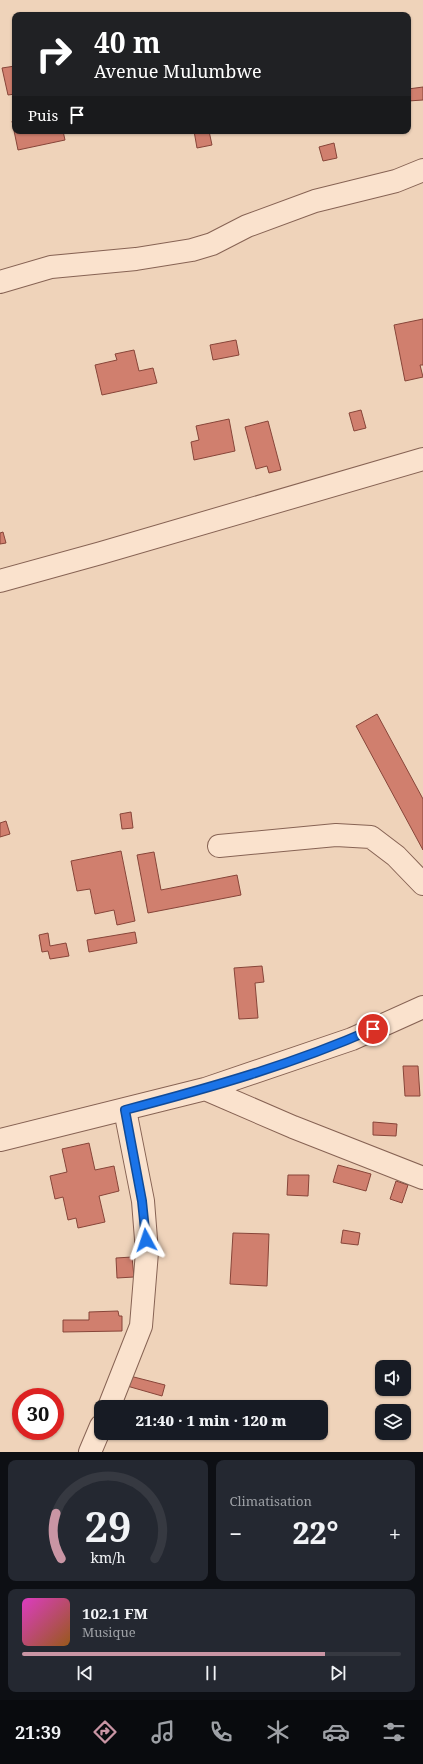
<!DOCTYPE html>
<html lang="fr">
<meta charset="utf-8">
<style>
:root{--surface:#171b24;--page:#242831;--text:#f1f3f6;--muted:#9ea1a6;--line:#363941;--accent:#c995a4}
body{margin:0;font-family:"Noto Serif",serif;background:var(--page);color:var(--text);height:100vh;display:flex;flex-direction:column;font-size:15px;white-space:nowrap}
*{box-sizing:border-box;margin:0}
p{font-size:13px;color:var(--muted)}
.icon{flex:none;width:22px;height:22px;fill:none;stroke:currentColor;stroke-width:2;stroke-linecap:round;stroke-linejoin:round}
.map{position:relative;height:1452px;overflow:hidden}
.sheet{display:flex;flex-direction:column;gap:8px;padding:8px;background:#0d0f14;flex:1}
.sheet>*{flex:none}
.hud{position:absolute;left:12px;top:12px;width:399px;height:122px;border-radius:8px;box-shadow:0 1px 3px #0004;background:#202124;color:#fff;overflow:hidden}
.tools{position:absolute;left:375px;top:1360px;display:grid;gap:8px}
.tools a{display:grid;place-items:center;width:36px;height:36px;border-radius:8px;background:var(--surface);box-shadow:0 1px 3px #0004;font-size:20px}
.speed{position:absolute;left:12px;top:1388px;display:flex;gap:8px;font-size:20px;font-weight:700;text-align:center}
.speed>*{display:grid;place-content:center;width:52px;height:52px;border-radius:50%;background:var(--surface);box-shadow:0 1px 3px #0004;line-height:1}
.speed .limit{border:6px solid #d22;background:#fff;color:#111}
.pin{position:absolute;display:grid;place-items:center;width:34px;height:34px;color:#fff;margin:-17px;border:2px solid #fff;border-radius:50%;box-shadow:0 1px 4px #0007}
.me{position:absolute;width:44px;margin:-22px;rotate:355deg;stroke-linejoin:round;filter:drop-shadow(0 0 3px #0008)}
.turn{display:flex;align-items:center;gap:14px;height:84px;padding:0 16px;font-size:18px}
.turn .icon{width:52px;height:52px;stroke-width:2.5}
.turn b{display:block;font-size:28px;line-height:34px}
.then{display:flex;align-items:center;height:38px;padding:0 16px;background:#0003;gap:8px;font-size:15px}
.big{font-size:30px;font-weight:800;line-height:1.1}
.sheet .widget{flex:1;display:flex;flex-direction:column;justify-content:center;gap:6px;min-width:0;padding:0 14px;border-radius:8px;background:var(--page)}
.sheet .dial{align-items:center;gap:0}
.dial svg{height:104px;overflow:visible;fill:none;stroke:var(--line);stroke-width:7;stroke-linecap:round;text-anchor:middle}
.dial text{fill:var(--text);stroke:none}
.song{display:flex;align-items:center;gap:12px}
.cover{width:48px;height:48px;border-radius:6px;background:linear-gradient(135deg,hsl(310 70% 55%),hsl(30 70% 35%))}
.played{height:4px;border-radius:2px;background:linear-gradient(90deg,var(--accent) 80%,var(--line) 80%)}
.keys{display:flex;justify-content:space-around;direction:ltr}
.heat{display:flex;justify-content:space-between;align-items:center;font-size:22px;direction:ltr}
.sheet .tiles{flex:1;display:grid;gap:8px;grid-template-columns:1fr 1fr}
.widget:last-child{grid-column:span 2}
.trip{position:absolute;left:94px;top:1400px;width:234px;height:40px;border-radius:8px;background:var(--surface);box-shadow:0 1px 3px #0004;font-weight:800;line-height:40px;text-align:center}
.tab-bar{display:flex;height:64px;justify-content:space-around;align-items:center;background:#090b0e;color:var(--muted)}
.tab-bar .icon{width:28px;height:28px}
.tab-bar .selected{color:var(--accent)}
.tab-bar b{font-size:18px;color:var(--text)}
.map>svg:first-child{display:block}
</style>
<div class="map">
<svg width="423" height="1452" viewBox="0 0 423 1452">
<rect width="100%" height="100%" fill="#efd3ba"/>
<!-- building -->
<path fill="#d07f6e" stroke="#874539" d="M15,66V94L8,95L2,68Z
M423,87V100L408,101V89Z
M12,121H15V131H63L65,140L18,150Z
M194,131H209L212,145L197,148Z
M334,143L337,158L323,161L319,147Z
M423,319V365H420L423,377L405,381L394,325Z
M236,340L239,355L213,360L210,345Z
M134,350L139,371L153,368L157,383L102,395L95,365L117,360L115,354Z
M361,410L366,428L354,431L349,413Z
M229,419L235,451L194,460L191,442L199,440L196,426Z
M268,421L281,470L269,473L267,466L256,469L245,427Z
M3,532L6,543L0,544V533Z
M377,714L423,799V850L356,726Z
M131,812L133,828L122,829L120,814Z
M6,821L10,834L0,837V823Z
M121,851L135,921L117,925L114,910L95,914L90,889L77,891L71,861Z
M154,852L161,890L237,875L241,895L148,913L137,855Z
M135,932L137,943L89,952L87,940Z
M48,933L50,946L66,943L69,956L50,959L48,951L42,952L39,935Z
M262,966L264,982L255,983L258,1018L239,1019L234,968Z
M403,1066H418L420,1096H405Z
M373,1122L397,1124L396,1136L373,1135Z
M89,1143L95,1170L114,1166L119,1191L99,1196L105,1222L78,1228L76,1218L68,1220L63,1197L55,1199L50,1176L67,1172L62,1149Z
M338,1165L371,1174L366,1191L333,1182Z
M288,1175H309L308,1196L287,1195Z
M396,1181L408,1185L402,1203L390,1199Z
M343,1230L360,1233L358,1245L341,1243Z
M233,1233L269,1234L267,1286L230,1284Z
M132,1257L134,1277L117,1278L116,1258Z
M118,1311L119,1316H122V1331L63,1332V1320H89V1312Z
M130,1376L165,1385L162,1396L127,1386Z"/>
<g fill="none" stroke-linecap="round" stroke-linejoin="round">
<defs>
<path id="minor" d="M0,282L51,267L136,259L192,250L212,244L247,226L315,201L396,181L423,170
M0,581L101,553L423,459
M219,846L336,835L371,837L396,856L423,884
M205,1089L293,1127L423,1178
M0,1140L205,1089L352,1039L423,1007
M109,1407L141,1326L147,1252L143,1201L125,1110
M90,1452L101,1426"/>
</defs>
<!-- minor casing -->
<use href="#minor" stroke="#876354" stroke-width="24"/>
<!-- minor -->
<use href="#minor" stroke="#fae2cd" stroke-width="22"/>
</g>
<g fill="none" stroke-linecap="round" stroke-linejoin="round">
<defs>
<path id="route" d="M146,1240L142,1201L125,1110C209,1088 294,1064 373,1029"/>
</defs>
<!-- route casing -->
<use href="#route" stroke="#114b97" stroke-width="10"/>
<!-- route -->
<use href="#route" stroke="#1a73e8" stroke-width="7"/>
</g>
</svg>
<div class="tools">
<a><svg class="icon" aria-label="sound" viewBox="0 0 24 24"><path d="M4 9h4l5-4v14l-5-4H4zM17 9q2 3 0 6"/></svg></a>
<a><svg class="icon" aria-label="layers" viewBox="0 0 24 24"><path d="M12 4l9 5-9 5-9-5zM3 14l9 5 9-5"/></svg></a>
</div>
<div class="speed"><div class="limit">30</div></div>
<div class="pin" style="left:373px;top:1029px;background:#d93025"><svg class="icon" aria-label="arrive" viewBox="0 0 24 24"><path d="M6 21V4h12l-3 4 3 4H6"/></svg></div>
<svg class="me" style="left:146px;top:1240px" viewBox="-20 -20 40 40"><path d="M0-17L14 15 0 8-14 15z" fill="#1a73e8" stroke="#fff" stroke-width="4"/></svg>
<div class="trip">21:40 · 1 min · 120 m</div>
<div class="hud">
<div class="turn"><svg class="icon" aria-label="right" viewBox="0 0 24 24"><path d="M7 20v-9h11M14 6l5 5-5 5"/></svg><div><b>40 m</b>Avenue Mulumbwe</div></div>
<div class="then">Puis<svg class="icon" aria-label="arrive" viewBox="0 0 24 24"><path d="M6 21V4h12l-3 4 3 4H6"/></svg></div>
</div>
</div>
<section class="sheet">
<div class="tiles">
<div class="widget dial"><svg viewBox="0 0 100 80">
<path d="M14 69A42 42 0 1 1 86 69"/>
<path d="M14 69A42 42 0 0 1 10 34" stroke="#c995a4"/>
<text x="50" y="56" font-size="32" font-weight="700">29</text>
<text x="50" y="72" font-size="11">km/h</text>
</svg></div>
<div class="widget"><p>Climatisation</p>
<div class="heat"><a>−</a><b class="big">22°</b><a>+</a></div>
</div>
<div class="widget">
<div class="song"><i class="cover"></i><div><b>102.1 FM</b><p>Musique</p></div></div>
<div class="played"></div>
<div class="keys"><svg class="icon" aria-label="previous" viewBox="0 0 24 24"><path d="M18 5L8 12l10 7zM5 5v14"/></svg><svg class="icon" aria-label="pause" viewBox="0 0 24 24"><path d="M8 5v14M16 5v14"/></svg><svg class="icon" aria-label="next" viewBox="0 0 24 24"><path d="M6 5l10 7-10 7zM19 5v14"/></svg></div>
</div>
</div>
</section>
<nav class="tab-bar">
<b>21:39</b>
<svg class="icon selected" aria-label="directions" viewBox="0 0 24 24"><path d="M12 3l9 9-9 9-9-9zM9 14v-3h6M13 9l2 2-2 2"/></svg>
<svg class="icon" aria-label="music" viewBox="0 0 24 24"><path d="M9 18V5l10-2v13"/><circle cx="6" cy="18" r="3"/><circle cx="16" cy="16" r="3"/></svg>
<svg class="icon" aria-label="phone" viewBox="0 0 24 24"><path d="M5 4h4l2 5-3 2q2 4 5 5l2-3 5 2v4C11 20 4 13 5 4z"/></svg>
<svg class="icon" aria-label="climate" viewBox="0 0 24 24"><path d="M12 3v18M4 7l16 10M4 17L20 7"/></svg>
<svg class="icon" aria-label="car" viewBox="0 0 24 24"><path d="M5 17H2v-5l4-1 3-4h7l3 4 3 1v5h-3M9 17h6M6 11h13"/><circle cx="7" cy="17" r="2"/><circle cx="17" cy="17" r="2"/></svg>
<svg class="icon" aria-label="filters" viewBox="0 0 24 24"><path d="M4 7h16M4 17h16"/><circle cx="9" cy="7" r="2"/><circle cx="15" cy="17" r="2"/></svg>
</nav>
